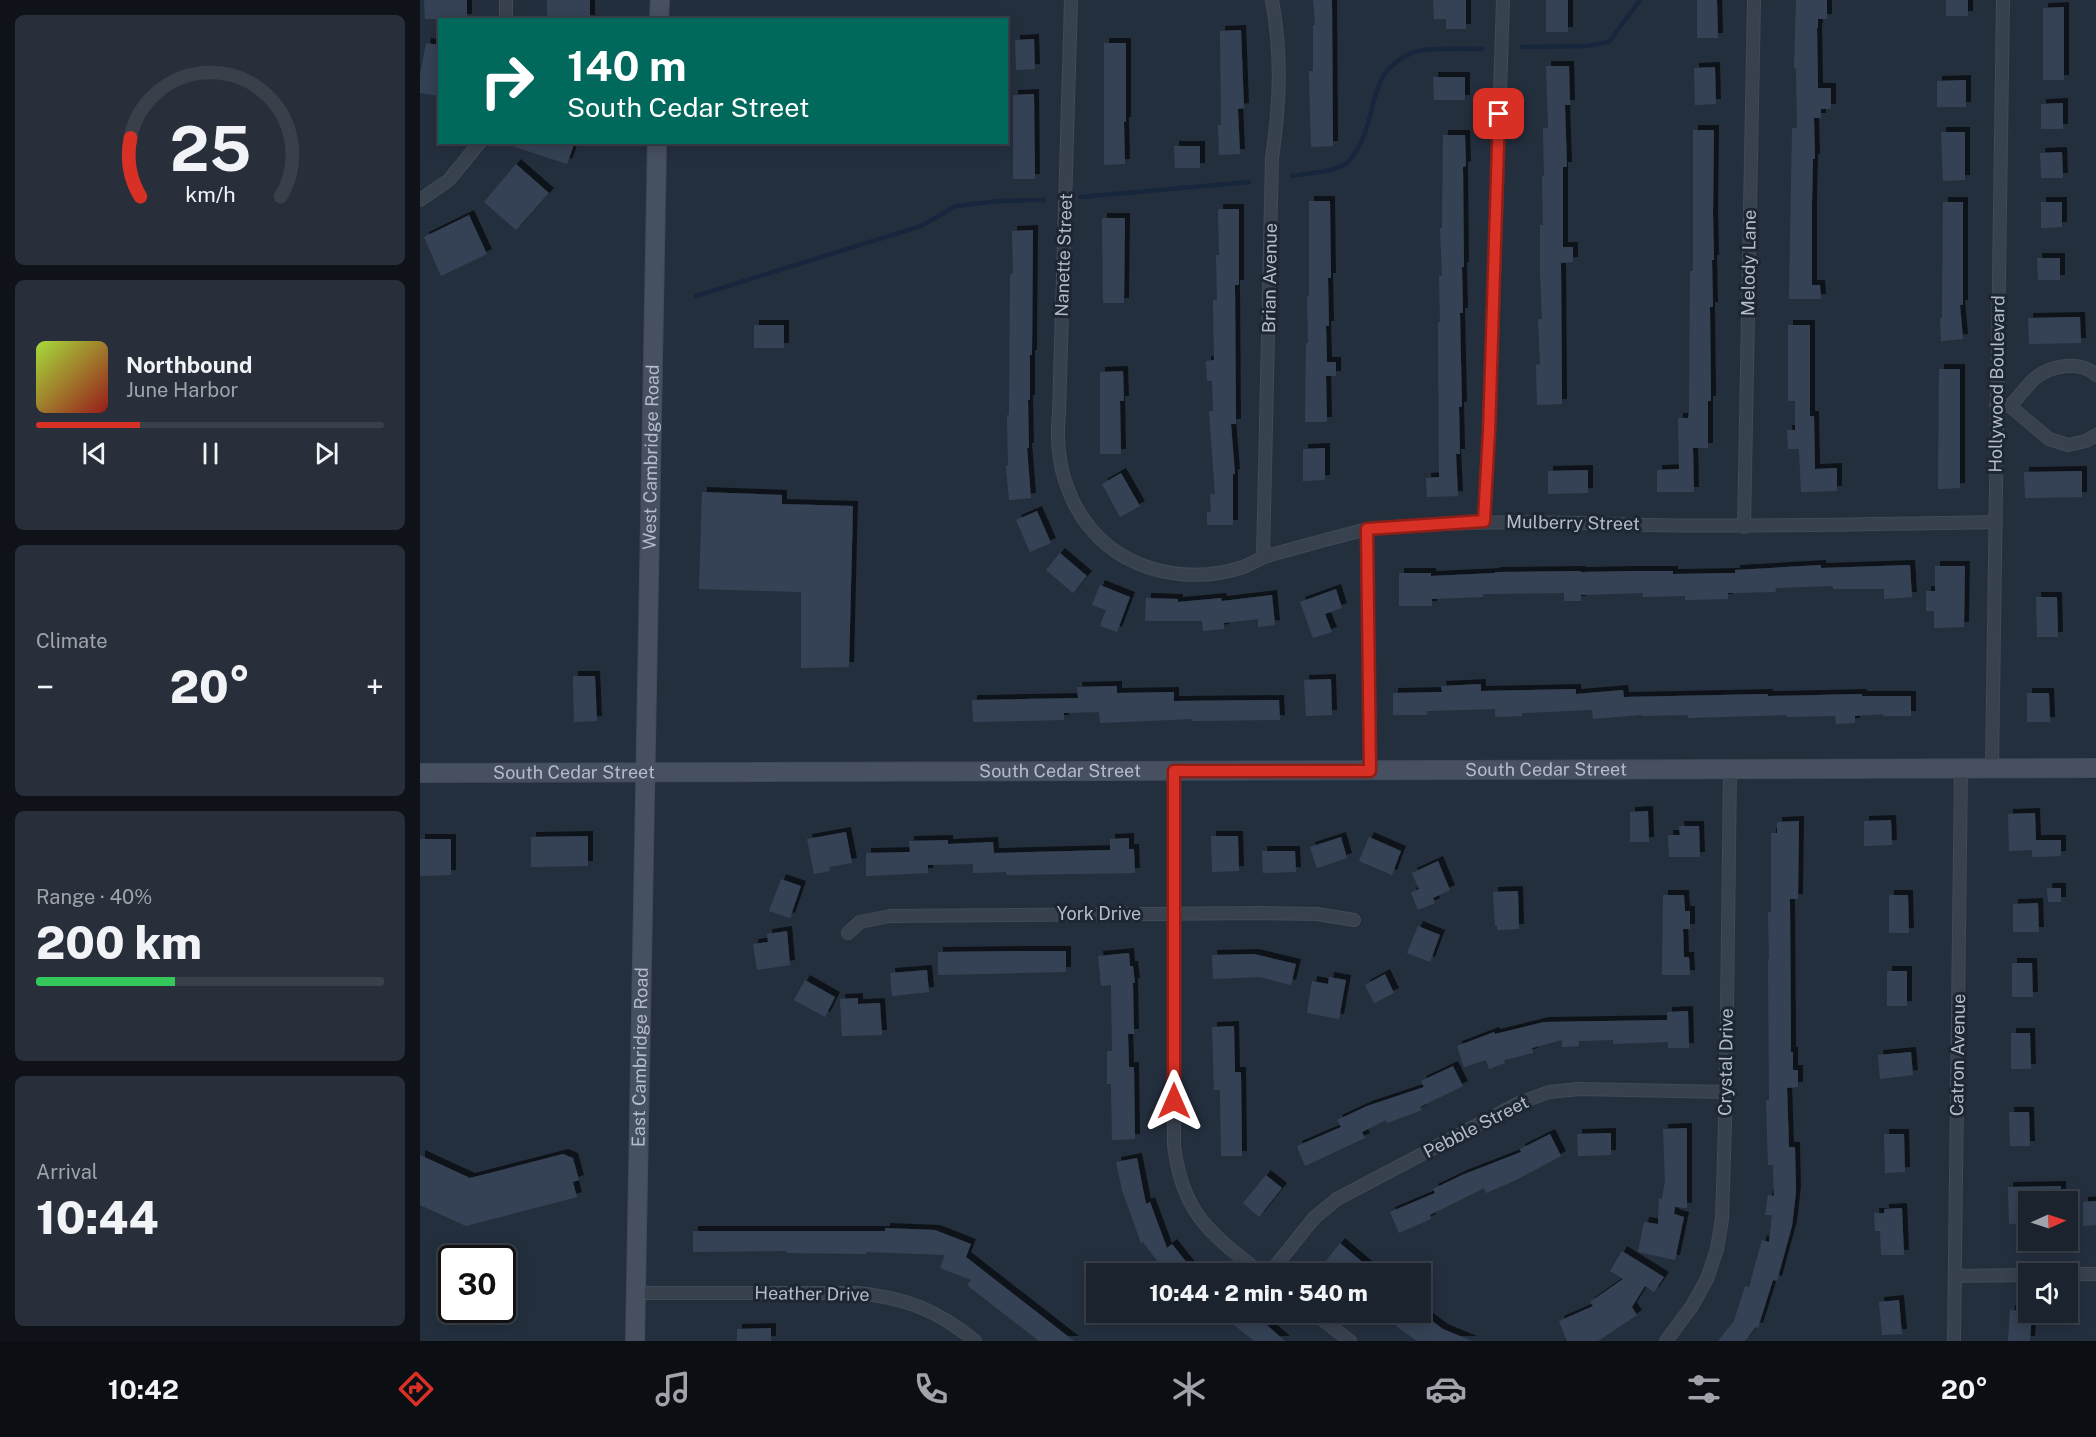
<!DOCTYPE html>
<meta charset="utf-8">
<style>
:root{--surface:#1b232e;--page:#282f3a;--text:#f1f3f6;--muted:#a0a4aa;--line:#39404a;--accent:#d93025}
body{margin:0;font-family:"Public Sans",sans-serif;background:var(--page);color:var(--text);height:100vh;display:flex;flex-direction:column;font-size:22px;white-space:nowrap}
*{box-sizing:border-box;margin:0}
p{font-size:20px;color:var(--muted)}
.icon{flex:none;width:33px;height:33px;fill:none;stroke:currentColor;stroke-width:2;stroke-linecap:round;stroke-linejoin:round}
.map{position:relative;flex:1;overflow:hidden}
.drawer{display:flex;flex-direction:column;gap:15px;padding:15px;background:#0f1319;width:420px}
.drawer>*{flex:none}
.guide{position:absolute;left:18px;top:18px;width:570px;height:126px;border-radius:0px;box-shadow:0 3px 15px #0003,0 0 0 2px var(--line);background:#00695c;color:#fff;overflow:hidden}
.needle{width:39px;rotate:87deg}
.tools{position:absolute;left:1598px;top:1191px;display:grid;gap:12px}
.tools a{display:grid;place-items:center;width:60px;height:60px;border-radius:0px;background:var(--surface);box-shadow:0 3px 15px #0003,0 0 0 2px var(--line);font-size:30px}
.speed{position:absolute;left:18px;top:1245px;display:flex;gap:12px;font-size:30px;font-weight:700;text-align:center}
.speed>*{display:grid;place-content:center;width:78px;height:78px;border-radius:50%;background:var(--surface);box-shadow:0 3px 15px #0003,0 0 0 2px var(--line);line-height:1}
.speed .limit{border:3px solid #111;border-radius:9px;background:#fff;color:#111}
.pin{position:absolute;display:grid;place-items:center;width:51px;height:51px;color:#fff;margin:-26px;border-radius:12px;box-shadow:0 3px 9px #0006}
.me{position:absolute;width:66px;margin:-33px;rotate:0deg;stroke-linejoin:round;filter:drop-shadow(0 0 4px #0008)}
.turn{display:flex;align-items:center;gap:21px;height:126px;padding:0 30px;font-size:27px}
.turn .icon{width:78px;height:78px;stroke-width:2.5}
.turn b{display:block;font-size:42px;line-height:51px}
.big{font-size:45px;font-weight:800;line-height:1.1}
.drawer .widget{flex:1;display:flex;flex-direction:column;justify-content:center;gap:9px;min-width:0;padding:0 21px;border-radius:9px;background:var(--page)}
.drawer .dial{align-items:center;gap:0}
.dial svg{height:156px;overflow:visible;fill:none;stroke:var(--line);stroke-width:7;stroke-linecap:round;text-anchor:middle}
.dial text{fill:var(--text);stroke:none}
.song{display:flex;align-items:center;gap:18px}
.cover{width:72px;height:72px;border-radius:9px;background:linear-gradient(135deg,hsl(80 70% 55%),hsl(0 70% 35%))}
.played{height:6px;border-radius:3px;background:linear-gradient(90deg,var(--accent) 30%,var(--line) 30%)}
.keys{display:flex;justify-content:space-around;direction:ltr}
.heat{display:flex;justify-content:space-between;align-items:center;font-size:33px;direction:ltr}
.charge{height:9px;border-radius:4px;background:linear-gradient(90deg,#34c759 40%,var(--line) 0)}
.trip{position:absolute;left:666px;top:1263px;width:345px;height:60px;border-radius:0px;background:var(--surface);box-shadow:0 3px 15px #0003,0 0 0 2px var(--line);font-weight:800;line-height:60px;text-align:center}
.dock{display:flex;height:96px;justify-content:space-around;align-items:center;background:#0b0e12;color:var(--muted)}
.dock .icon{width:42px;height:42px}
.dock .active{color:var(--accent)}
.dock b{font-size:27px;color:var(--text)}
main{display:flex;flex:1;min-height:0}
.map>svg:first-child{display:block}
</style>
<main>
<section class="drawer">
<div class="widget dial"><svg viewBox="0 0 100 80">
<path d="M14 69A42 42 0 1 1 86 69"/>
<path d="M14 69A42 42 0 0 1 9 39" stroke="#d93025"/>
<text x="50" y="56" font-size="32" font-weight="700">25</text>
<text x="50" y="72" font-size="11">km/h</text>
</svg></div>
<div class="widget">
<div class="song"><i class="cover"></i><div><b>Northbound</b><p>June Harbor</p></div></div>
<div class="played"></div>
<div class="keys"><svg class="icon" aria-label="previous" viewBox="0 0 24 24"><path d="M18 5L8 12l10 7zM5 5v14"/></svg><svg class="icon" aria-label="pause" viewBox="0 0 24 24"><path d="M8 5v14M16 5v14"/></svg><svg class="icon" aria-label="next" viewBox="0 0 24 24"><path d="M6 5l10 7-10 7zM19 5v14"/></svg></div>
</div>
<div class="widget"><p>Climate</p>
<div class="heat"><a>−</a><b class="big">20°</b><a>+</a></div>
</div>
<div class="widget"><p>Range · 40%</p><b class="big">200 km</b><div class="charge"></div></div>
<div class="widget"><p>Arrival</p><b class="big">10:44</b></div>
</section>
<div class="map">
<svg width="1676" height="1341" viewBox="0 0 1676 1341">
<defs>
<filter id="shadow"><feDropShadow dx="5" dy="-5" stdDeviation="0" flood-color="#0009"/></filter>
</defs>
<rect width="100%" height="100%" fill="#242f3e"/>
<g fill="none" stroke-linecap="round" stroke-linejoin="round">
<!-- stream -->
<path stroke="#17263c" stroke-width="4.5" d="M1102,47L1167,46L1189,42L1220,0
M872,176C888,173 911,173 925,164C929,162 932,157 934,154C961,117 942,73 994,52C1007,47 1046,49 1062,49
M661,197L829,182
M276,296L501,226L536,206L579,201L624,200"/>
</g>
<!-- building -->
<path fill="#364354" filter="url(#shadow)" d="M4,0H47V19H5Z
M127,0H170V20H127Z
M893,0H912L913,146L891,147L889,71H893V25H895Z
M1013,0H1046V29H1026V19H1014Z
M1126,0H1148V32H1126Z
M1277,0H1297L1298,38H1277Z
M1376,0H1407V19H1398V28H1397L1398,88H1411V109H1401V118H1394L1395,159H1393L1392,204V285H1400L1401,299H1369L1372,128H1377L1376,68H1374Z
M1526,0H1548V16H1526Z
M1644,7V80H1623V8Z
M821,30L824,108L818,109L820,154L799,155L798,125H801L800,31Z
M614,39L615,69L596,70L595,40Z
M6,43L20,45V96L0,93V75Z
M684,43H706V122H704L705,164L684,165Z
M1126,66H1149L1150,105H1145L1147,167H1143V247H1153V262L1141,263L1142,404L1117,405L1116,365L1120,364L1118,319H1122L1120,273V225H1123L1122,177L1124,176L1123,128H1128Z
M1295,67L1296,104L1275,105L1274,68Z
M1013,77H1045V100H1014Z
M1546,80V107H1517V81Z
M614,94L615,179H593V95Z
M1643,103V129H1621V104Z
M1273,130H1294L1293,214L1294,260H1292L1293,307H1290L1291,401H1288V448H1273L1274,492H1237V470L1259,469L1258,418H1268L1269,412L1270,271H1273Z
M1521,132H1545V180L1523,181Z
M1023,135H1045L1046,166L1043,167L1044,267H1042L1043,313H1040L1042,407H1039L1040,454H1036L1038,496L1007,497L1006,478L1019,477L1018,322H1020L1019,276H1022L1020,228H1022Z
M90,142H155L147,164L89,145Z
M754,146H780V168H755Z
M1642,152L1643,178H1621L1620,153Z
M96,164L129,193L96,230L64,202Z
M889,201H910L911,278H908L909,326H906L907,362H916V376H906L907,422H885L886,343H888L887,296H889Z
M1523,202H1543V305H1540L1543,339L1521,341L1520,318H1522Z
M1621,202H1642V227L1621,228Z
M798,209H819V285H815L816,424H811L815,474H813V525H787V512H791L790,494H795L789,411H793L792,381H787L786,361L794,360L793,300H797L796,255H799Z
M49,215L67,254L21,276L4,237Z
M682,218H705L704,303H683Z
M613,230L612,355H610V400H608L609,448H607L611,498L589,500L586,466L588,465L587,415H589L590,274H593L592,231Z
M1617,258H1640V280H1618Z
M1660,317L1661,343L1609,344L1608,318Z
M334,325H364V348H334Z
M1368,325H1390V416H1394L1395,469L1417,468V491L1381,492L1379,449H1368L1367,430H1375V401H1368Z
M1519,369H1540V488L1518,489Z
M703,371L704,401H700L701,454H680V372Z
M905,448V480L883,481V449Z
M1168,470V493L1128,494V471Z
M1662,471V497L1605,498L1604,472Z
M701,473L720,506L700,517L682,484Z
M282,492L362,495V504L433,506L429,667L381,668V592L279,589Z
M617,511L631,543L610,552L596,520Z
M640,553L667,576L653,593L626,570Z
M1401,565V568L1490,565L1492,597L1464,599V589H1413V586L1355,588L1356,592L1308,593V599L1265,600V596L1223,597V593L1161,595V601H1144V593L1063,594V597L1012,599V606H979V573H1011V576L1075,573V572L1161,571V572L1211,571H1253V574L1315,573V570Z
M1515,566H1545L1544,627L1514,628V611H1506V591H1515Z
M680,585L710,597L697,632L680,626L686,610L672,605Z
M916,589L922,608L905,614L912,632L893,638L880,602Z
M852,595L855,625L838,627V619L804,623V629L783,631L782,621H725L726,598L758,599V602L801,598L802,601Z
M1616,597H1637L1638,637H1617Z
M153,676H175L177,721L154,722Z
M911,679L912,715L886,716L884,680Z
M1061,684V691L1156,689V694L1203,690L1204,697L1348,694V696L1442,694V696H1491V716H1463V714L1435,716V723L1416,724L1415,716L1366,717V715L1268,718V715L1222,716L1221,715L1173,719L1172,710L1102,713V716L1075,717V709L1007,711V715H973V693L1022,692L1021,686Z
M697,686V693L754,692V701L859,700L860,720L772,721V719L680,723L679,712L644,713V720L553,722L552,700L658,698L657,687Z
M1607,693H1629L1630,722H1607Z
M1228,811L1229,842H1210V812Z
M1615,813L1616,840H1641V856L1612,857V850L1589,851L1588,814Z
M1471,820L1472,845L1444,846V821Z
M1379,821L1378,899H1370L1371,1052H1373V1070H1378V1087L1367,1088L1369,1147H1375L1376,1192L1372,1226L1357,1281L1353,1280L1338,1328L1336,1327L1325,1341H1298L1314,1321L1325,1286L1329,1287L1342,1240L1349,1242L1352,1215H1345L1348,1195L1354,1196L1353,1165H1348L1346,1100H1349L1348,959H1349L1348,912H1351V833H1357V822Z
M1259,826H1279L1280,857H1249L1248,835H1260Z
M426,832L432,863L409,867L410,871L394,874L387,839Z
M168,836V866L111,867V837Z
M791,836H818L819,871L792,872Z
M921,837L927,858L897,868L890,847Z
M949,837L981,851L972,875L939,861Z
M709,838V849H714L715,873L586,875V872L553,873V864L508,865V873L446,876V853L490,852L489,841L528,840V844L573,842L574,853L690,850V839Z
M0,839H31V875L0,876Z
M842,851H875L876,872L843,873Z
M1018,861L1030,890L1013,898L1015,903L998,910L991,893L999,889L992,873Z
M361,879L381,886L370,918L349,911Z
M1627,888H1641V902H1628Z
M1098,891L1099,929L1077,930V926H1075L1073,892Z
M1243,895H1264L1265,911H1270V929H1263L1264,957H1269L1270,975H1242Z
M1469,895H1488L1489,933H1469Z
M1618,903L1619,932H1593V904Z
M998,926L1020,935L1010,962L987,953Z
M367,931L370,965L337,970L333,944L348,942L347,934Z
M601,951H646V972L518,975V952Z
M709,953L710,966H713L715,983H713L714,1034H708L709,1067H714L715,1139L692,1140L691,1084H687V1051H692L691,985L681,986L678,956Z
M834,954L876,964L871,985L839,977L793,979L792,955Z
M1592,963H1612L1613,997H1592Z
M507,970L509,992L472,996L470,973Z
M1467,971H1487V1006H1467Z
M965,974L974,993L954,1003L945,985Z
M909,977L926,980L919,1019L887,1013L892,981L908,984Z
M385,980L415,997L405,1017L374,1000Z
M438,998V1004L460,1003L462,1035L422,1036L420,999Z
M1268,1011L1269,1048H1248V1042L1193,1044V1040L1159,1041V1046L1142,1047V1040L1112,1048L1113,1053L1084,1060L1085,1063L1069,1069L1066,1060L1044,1067L1037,1046L1074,1032L1075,1034L1124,1022L1247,1020V1012Z
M814,1026L815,1072H821L822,1156H801L800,1090H794L792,1027Z
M1591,1033H1610L1611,1069H1591Z
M1491,1052L1493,1075L1460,1079L1458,1055Z
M1033,1066L1043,1086L1000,1107L1002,1110L967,1123L966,1120L942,1132L945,1138L885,1166L877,1146L921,1127L917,1120L947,1106L1004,1087L1001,1081Z
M1589,1112H1609L1610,1146H1590Z
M1267,1128V1208L1255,1207L1254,1214L1264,1217L1255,1260L1218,1252L1224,1222L1238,1224L1239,1198L1242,1199L1245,1180L1243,1129Z
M1191,1133V1155L1158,1156L1157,1134Z
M1130,1134L1141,1156L1096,1180L1066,1193L1064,1188L1010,1215L1011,1219L979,1233L970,1212L1015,1193L1013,1189L1042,1175L1101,1152L1100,1149Z
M1464,1134H1484L1485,1172L1465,1173Z
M143,1154L153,1158L159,1180L153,1182L157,1197L46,1226L0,1205V1155L50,1178Z
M717,1158L726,1204L730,1202L747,1248L752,1244L776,1274H747L723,1242L721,1243L702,1190L696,1162Z
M846,1175L862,1188L839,1217L823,1203Z
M1641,1186V1202H1608V1223L1589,1224L1588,1187Z
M1676,1201V1225L1663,1226V1202Z
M1482,1208L1484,1255H1461L1460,1231H1455L1454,1213H1464V1209Z
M465,1228L515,1230L551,1244L546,1257L654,1341H619L547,1285L551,1280L520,1268L525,1255L446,1252V1254L366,1253V1251L273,1252V1231H465Z
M920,1243L947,1266L942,1274H909L901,1267Z
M1202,1251L1244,1277L1234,1292L1225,1286L1212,1307L1217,1315L1178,1341H1147L1139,1321L1173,1306L1170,1302L1203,1279L1190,1271Z
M1479,1300L1482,1334L1462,1335L1459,1302Z
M1590,1310L1612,1312L1610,1341H1588Z
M798,1312H832L865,1341H834Z
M963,1312H1000L1023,1329L1052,1341H997L976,1326L978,1323Z
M351,1328V1341H317V1329Z"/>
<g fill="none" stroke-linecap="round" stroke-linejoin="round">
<defs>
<path id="street" d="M651,0L639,413C632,480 662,546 730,568C760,577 793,577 823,567C831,564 839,559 847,556C879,547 911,538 944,530C964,526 986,527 1007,525C1081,520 1154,523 1228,525C1344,527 1460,524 1576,522
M86,20V0
M0,200L29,180L60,142
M1576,405L1590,406L1629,439L1648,445L1666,441L1676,435
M1590,406C1598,398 1605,388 1613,380C1628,366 1659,359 1676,375
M1064,521L1069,432L1083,0
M1324,527L1334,0
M947,529L950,771
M843,557L852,158C860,103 862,55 852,0
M1572,768L1583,0
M754,771V1145C762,1214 791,1234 842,1274
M428,933L440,922L470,916L843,913L897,914L934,920
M849,1274L894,1218L917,1199L1099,1103L1129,1092L1159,1089L1306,1092
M1647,1274H1676
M1535,1276L1608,1275
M216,1293H438C486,1298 517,1310 555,1341
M893,1312L930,1341
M1246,1341L1272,1306L1287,1279L1297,1249L1302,1219L1306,1092L1310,769
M1534,1341L1541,768"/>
<g id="secondary">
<path d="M239,20L240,0"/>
<path id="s1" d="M0,773L1676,768"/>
<path id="s2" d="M215,1341L237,142"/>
</g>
</defs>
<!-- street casing -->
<use href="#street" stroke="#414a57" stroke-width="14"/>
<!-- secondary casing -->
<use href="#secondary" stroke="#414a57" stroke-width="20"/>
<!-- street -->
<use href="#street" stroke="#38414e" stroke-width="12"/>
<!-- secondary -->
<use href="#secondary" stroke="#465061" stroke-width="18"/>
</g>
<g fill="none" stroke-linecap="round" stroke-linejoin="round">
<defs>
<path id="route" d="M754,1101V771H950L947,529L1064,521L1069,432L1079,114"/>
</defs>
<!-- route casing -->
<use href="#route" stroke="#8d1f18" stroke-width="15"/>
<!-- route -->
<use href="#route" stroke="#d93025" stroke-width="10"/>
</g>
<g text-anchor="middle" stroke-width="6" stroke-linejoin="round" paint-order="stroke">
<!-- street labels -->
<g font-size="18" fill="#b4bcc9" stroke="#1d2633">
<text transform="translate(644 255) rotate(-88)" y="6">Nanette Street</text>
<text transform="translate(1329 263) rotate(-89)" y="6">Melody Lane</text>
<text transform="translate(850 278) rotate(-89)" y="6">Brian Avenue</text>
<text transform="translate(1577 384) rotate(-89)" y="6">Hollywood Boulevard</text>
<text dy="6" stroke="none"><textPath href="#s2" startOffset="884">West Cambridge Road</textPath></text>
<text transform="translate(1153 523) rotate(1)" y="6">Mulberry Street</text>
<text dy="6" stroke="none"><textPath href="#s1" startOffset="1126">South Cedar Street</textPath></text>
<text dy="6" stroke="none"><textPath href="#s1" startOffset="640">South Cedar Street</textPath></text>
<text dy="6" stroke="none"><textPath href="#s1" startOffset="154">South Cedar Street</textPath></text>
<text x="679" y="920">York Drive</text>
<text transform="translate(1538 1055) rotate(-89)" y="6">Catron Avenue</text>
<text dy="6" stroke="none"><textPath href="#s2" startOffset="284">East Cambridge Road</textPath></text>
<text transform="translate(1306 1062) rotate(-89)" y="6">Crystal Drive</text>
<text transform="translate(1056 1127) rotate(-27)" y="6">Pebble Street</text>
<text transform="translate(392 1294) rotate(1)" y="6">Heather Drive</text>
</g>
</g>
</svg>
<div class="tools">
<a><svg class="needle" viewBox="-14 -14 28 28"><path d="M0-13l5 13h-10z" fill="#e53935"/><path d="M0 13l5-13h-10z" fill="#a0a4aa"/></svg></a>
<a><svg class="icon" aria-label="sound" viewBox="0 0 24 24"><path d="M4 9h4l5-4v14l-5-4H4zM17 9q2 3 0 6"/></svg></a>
</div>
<div class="speed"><div class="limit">30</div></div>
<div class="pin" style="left:1079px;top:114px;background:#d93025"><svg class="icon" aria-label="arrive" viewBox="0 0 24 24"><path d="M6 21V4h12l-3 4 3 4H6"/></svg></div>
<svg class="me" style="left:754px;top:1101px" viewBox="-20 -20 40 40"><path d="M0-17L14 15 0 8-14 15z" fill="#d93025" stroke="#fff" stroke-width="4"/></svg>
<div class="trip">10:44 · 2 min · 540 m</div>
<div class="guide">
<div class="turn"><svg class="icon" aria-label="right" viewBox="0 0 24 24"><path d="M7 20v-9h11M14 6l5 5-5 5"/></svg><div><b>140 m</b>South Cedar Street</div></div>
</div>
</div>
</main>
<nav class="dock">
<b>10:42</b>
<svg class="icon active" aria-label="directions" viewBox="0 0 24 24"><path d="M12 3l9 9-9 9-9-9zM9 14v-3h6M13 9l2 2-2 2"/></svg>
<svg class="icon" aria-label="music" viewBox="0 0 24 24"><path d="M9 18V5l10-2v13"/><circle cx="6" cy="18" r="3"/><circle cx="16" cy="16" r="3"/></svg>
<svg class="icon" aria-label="phone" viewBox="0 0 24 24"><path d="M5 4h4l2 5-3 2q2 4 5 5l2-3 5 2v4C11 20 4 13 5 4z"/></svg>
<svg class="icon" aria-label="climate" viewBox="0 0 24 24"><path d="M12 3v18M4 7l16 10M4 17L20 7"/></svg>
<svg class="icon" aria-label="car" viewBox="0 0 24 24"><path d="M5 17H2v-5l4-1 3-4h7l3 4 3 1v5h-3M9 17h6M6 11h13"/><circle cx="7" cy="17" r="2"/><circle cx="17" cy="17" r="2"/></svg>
<svg class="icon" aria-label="filters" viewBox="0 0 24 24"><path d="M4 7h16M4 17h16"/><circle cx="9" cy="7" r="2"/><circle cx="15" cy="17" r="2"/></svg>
<b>20°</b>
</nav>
